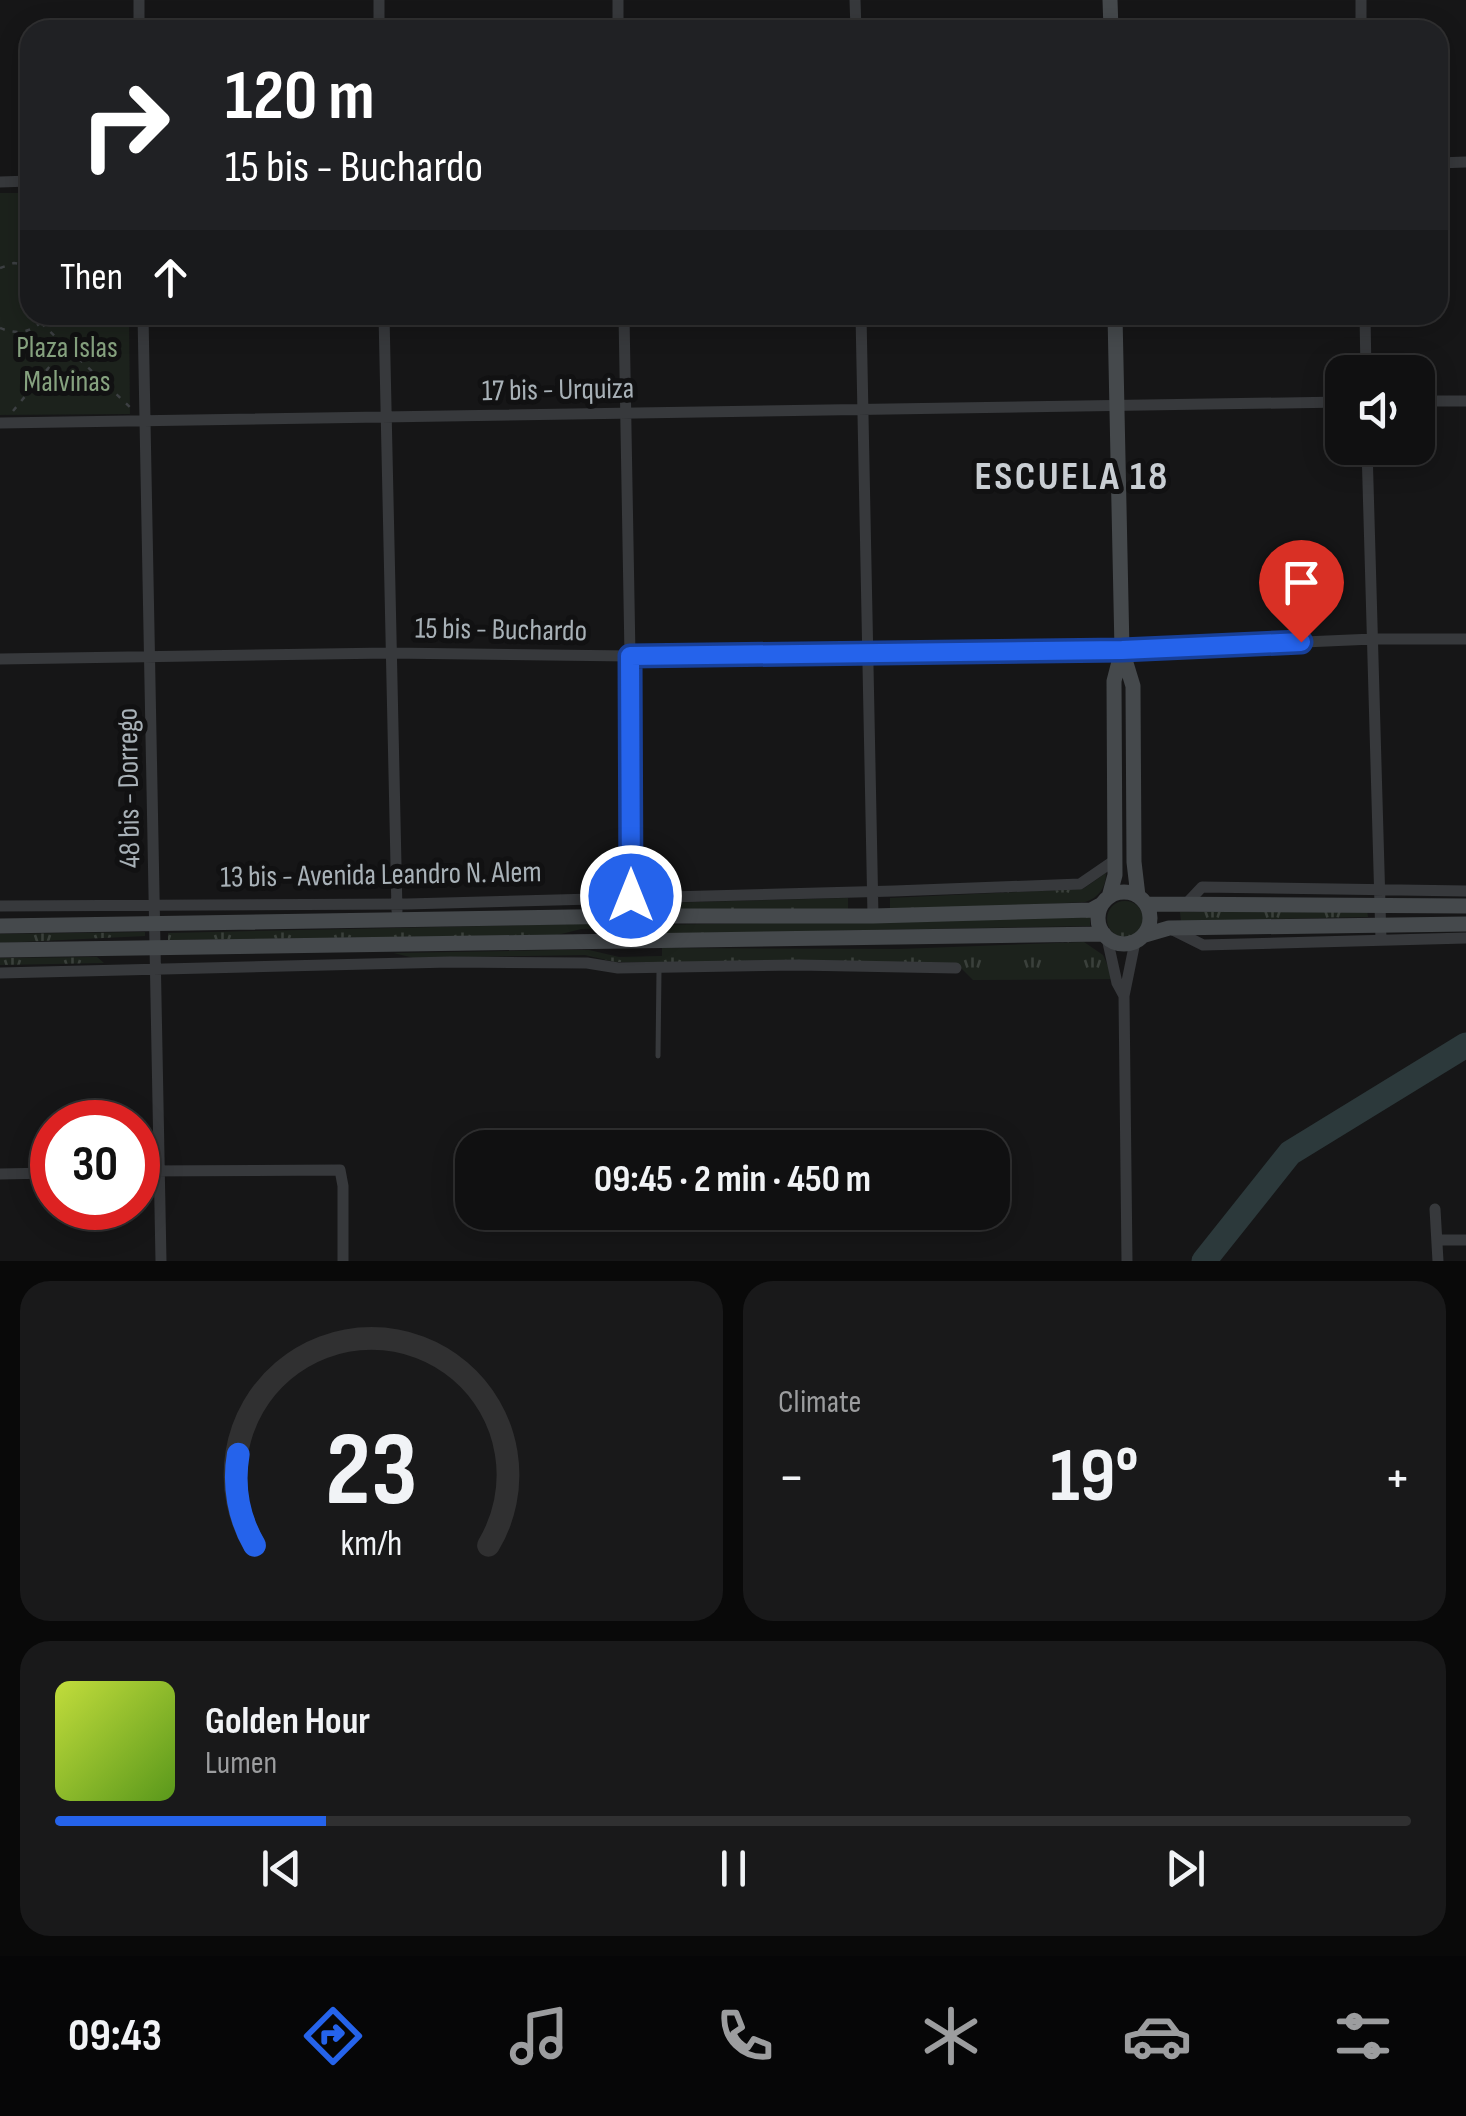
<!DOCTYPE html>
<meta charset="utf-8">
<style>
:root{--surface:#101011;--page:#19191a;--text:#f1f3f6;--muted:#9c9d9f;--line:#303031;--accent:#2563eb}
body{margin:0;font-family:"Sofia Sans Condensed",sans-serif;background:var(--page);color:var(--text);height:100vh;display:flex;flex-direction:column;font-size:38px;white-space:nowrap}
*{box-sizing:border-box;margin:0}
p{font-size:32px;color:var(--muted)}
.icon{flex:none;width:55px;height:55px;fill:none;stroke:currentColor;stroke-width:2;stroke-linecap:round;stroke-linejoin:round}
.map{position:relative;height:1261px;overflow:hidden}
.details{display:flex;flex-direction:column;gap:20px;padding:20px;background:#090909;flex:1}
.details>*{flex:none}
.top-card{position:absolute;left:20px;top:20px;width:1428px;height:305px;border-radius:30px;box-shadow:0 5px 25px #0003,0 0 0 2px var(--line);background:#202124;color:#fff;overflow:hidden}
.tools{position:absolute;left:1325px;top:355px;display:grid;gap:20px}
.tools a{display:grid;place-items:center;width:110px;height:110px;border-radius:20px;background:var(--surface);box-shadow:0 5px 25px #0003,0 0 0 2px var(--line);font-size:50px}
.speed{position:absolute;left:30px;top:1100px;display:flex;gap:20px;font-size:50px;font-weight:700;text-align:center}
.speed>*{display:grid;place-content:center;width:130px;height:130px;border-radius:50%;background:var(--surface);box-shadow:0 5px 25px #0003,0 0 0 2px var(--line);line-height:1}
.speed .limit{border:15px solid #d22;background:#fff;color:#111}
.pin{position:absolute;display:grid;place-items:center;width:85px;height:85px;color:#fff;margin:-102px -42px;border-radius:50% 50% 50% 0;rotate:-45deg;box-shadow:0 0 10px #0007}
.pin .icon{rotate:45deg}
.me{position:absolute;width:110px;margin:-55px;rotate:0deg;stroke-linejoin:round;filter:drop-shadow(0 0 8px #0008)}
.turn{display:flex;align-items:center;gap:35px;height:210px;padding:0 40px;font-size:45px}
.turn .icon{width:130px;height:130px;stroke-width:2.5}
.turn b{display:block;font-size:70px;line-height:85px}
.then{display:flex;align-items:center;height:95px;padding:0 40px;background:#0003;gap:20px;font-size:38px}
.big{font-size:75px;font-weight:700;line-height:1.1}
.details .widget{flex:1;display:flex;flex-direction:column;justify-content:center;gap:15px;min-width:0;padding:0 35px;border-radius:30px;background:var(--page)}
.details .dial{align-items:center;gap:0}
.dial svg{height:260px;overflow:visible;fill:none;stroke:var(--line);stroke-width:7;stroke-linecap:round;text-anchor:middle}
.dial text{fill:var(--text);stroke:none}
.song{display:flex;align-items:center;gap:30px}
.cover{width:120px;height:120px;border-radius:15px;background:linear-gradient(135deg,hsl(70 70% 55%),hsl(90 70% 35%))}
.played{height:10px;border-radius:5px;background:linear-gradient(90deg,var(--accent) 20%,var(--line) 20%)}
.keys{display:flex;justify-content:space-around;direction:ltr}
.heat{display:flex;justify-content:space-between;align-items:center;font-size:55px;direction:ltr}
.details .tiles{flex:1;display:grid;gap:20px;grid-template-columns:1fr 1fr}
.widget:last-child{grid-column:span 2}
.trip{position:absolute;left:455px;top:1130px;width:555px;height:100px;border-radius:30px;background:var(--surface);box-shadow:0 5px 25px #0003,0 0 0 2px var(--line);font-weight:700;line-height:100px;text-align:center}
.tab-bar{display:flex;height:160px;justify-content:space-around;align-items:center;background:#060607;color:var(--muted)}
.tab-bar .icon{width:70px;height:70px}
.tab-bar .selected{color:var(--accent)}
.tab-bar b{font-size:45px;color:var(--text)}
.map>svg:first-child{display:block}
</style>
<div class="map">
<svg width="1466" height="1261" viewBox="0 0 1466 1261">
<defs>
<pattern id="grass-tufts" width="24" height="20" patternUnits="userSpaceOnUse" patternTransform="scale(2.5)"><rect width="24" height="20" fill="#1c221c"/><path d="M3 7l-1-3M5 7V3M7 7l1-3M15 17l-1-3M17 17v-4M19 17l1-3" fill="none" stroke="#3a403b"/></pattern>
</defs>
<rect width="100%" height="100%" fill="#161617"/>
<!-- grass -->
<path fill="url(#grass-tufts)" d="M1106,873C1106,888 1098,898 1085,902L890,911V898L1083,889Z
M848,898V911H659V903Z
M1107 919a18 18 0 1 1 36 0a18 18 0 1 1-36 0Z
M1367,911L1368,917L1181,921L1180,912Z
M1090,917V926L650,934V925Z
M620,923V928L581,929L557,935L168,940V933Z
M145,932V936L0,943V934Z
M1084,942L1103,955L1114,979L973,980L957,964L615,962L585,955L414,958L394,953L559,950H589L619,957L662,956V948L900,949Z
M97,957L104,963L0,965V958Z"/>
<!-- park -->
<path fill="#1c221c" d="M0,193H30V315H129L130,414L0,415Z"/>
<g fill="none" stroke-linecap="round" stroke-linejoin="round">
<!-- river -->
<path stroke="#2c393b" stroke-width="25" d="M1204,1261L1290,1153L1466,1045"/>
<!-- path -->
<path stroke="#3d4043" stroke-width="2.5" stroke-dasharray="5 8" stroke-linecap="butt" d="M22,195L23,264
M0,268L14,263L30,266
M41,323L132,409
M0,328C19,336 35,332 47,315
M13,411L65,348"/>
<!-- service -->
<path stroke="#37393c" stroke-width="5" d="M658,1056L659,970"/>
<!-- minor -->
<path stroke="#37393c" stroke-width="11" d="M139,0V30
M379,0V30
M618,0V30
M855,0L856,30
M1361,0V30
M1438,163L1466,162
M0,182L30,181
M143,315L161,1261
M384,315L397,911
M624,315L635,941
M861,315L873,916
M1365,315L1366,372
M1418,401H1466
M0,423L1342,402
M1367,448L1381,940
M0,659L389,653L630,656L1122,650L1373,639H1466
M1186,904L1202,887L1466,891
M0,906L407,904L894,891L1080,884L1115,860
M1173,930L1203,945L1466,938
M1107,938L1117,983L1124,996
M0,973L450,962L587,963L618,968L798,965L956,968
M138,1171L340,1170L343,1186V1261
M0,1174L52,1173
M1435,1209L1438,1261
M1437,1240H1466
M1127,1261L1124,996L1135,942"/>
<!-- secondary -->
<path stroke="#45494c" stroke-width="15" d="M1110,0L1111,30
M1122,650L1133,686L1134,862L1138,896
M1098 918a26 26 0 1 1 52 0a26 26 0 1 1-52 0Z
M1109,897L1115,875L1114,681L1122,650L1115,315
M1146,904L1466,906
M0,926L634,916H873L1091,910L1102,904
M1145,935L1169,928L1466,924
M0,950L1104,934"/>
</g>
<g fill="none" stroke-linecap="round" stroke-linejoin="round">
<defs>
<path id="route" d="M631,896L630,656L1122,650L1301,642"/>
</defs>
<!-- route casing -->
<use href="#route" stroke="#184099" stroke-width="25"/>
<!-- route -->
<use href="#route" stroke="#2563eb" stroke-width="18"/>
</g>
<g text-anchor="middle" stroke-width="10" stroke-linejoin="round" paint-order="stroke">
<!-- park labels -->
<g font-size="30" fill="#86a27f" stroke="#111112">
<text x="67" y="357">Plaza Islas<tspan x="67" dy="34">Malvinas</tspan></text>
</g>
<!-- street labels -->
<g font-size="30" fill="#a8b1b7" stroke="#111112">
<text transform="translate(558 389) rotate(-1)" y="10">17 bis - Urquiza</text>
<text transform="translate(501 629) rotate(1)" y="10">15 bis - Buchardo</text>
<text transform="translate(128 788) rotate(-91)" y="10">48 bis - Dorrego</text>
<text transform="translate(381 874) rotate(-1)" y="10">13 bis - Avenida Leandro N. Alem</text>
</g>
<!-- district labels -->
<g font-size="40" font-weight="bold" letter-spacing="2.5" fill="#c9ced3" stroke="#111112">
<text x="1072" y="489">ESCUELA 18</text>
</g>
</g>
</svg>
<div class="tools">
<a><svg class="icon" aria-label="sound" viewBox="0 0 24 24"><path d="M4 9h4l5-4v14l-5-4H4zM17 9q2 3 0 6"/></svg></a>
</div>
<div class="speed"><div class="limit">30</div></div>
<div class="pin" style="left:1301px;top:642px;background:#d93025"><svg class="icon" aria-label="arrive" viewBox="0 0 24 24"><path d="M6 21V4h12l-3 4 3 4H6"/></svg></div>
<svg class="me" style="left:631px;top:896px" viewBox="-20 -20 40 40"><circle r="17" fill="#2563eb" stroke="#fff" stroke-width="3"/><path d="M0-11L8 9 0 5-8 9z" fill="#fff"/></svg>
<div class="trip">09:45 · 2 min · 450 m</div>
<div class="top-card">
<div class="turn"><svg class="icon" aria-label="right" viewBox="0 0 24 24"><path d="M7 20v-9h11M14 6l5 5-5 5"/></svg><div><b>120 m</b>15 bis - Buchardo</div></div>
<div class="then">Then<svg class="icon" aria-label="ahead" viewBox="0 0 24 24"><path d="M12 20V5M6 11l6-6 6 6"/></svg></div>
</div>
</div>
<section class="details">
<div class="tiles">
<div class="widget dial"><svg viewBox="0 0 100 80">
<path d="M14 69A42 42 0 1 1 86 69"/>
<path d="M14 69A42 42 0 0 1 9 41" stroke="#2563eb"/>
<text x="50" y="56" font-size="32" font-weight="700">23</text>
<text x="50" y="72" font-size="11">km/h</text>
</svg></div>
<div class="widget"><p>Climate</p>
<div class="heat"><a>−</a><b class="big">19°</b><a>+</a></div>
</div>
<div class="widget">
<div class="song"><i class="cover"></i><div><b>Golden Hour</b><p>Lumen</p></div></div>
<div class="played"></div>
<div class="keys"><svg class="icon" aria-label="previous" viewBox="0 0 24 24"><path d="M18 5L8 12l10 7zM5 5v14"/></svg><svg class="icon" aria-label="pause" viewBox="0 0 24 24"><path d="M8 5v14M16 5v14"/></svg><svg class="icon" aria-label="next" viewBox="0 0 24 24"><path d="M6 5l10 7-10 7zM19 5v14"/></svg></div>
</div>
</div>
</section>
<nav class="tab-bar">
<b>09:43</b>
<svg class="icon selected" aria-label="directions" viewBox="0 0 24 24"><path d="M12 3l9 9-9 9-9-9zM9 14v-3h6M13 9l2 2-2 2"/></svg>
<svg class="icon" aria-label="music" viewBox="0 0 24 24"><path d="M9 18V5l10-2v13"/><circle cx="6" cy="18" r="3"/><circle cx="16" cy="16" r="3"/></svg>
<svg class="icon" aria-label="phone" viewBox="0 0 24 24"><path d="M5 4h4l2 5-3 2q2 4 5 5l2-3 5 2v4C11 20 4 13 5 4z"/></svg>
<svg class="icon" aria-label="climate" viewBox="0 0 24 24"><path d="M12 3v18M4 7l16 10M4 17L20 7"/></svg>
<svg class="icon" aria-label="car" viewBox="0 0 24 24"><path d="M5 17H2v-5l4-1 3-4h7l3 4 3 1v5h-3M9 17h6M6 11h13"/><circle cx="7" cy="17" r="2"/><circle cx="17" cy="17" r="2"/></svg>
<svg class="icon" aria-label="filters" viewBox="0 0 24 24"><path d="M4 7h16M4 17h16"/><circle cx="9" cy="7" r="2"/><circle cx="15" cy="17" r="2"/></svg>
</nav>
